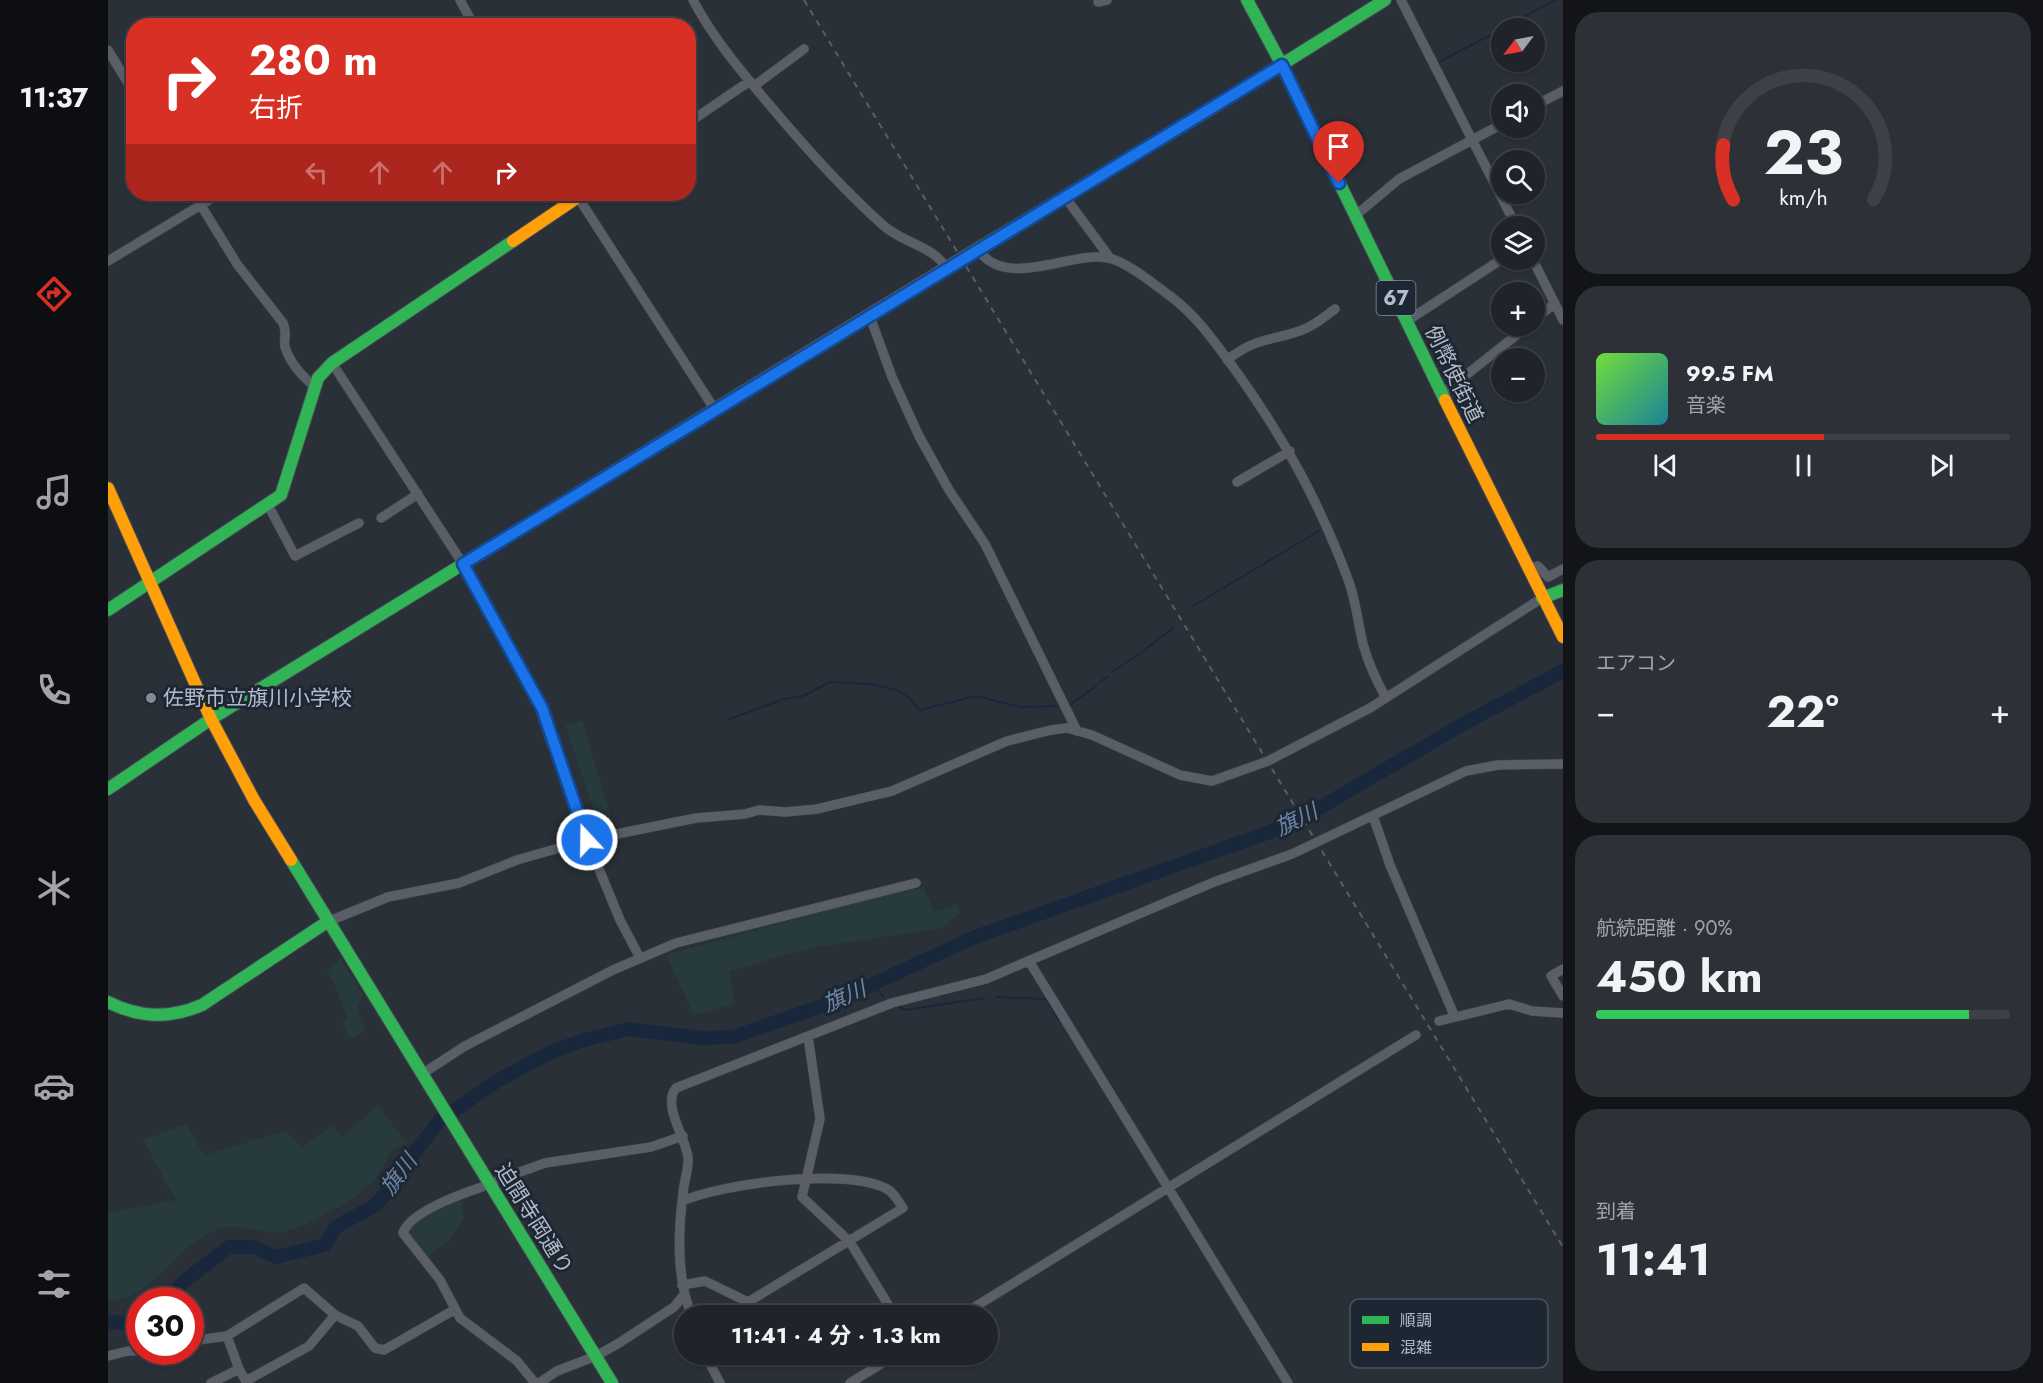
<!DOCTYPE html>
<html lang="ja">
<meta charset="utf-8">
<style>
:root{--surface:#20242a;--page:#2d3036;--text:#f1f3f6;--muted:#a2a4a8;--line:#3d4147;--accent:#d93025}
body{margin:0;font-family:Jost,"Noto Sans JP",sans-serif;background:var(--page);color:var(--text);height:100vh;display:flex;flex-direction:column;font-size:22px;white-space:nowrap}
*{box-sizing:border-box;margin:0}
p{font-size:20px;color:var(--muted)}
.icon{flex:none;width:33px;height:33px;fill:none;stroke:currentColor;stroke-width:2;stroke-linecap:round;stroke-linejoin:round}
.map{position:relative;flex:1;overflow:hidden}
.details{display:flex;flex-direction:column;gap:12px;padding:12px;background:#121417;width:480px}
.details>*{flex:none}
.guide{position:absolute;left:18px;top:18px;width:570px;height:183px;border-radius:24px;box-shadow:0 2px 4px #0004,0 0 0 2px var(--line);background:#d93025;color:#fff;overflow:hidden}
.needle{width:39px;rotate:238deg}
.fabs{position:absolute;left:1383px;top:18px;display:grid;gap:12px}
.fabs a{display:grid;place-items:center;width:54px;height:54px;border-radius:50%;background:var(--surface);box-shadow:0 2px 4px #0004,0 0 0 2px var(--line);font-size:30px}
.speed{position:absolute;left:18px;top:1287px;display:flex;gap:12px;font-size:30px;font-weight:700;text-align:center}
.speed>*{display:grid;place-content:center;width:78px;height:78px;border-radius:50%;background:var(--surface);box-shadow:0 2px 4px #0004,0 0 0 2px var(--line);line-height:1}
.speed .limit{border:9px solid #d22;background:#fff;color:#111}
.pin{position:absolute;display:grid;place-items:center;width:51px;height:51px;color:#fff;margin:-62px -26px;border-radius:50% 50% 50% 0;rotate:-45deg;box-shadow:0 0 6px #0007}
.pin .icon{rotate:45deg}
.me{position:absolute;width:66px;margin:-33px;rotate:339deg;stroke-linejoin:round;filter:drop-shadow(0 0 4px #0008)}
.turn{display:flex;align-items:center;gap:21px;height:126px;padding:0 24px;font-size:27px}
.turn .icon{width:78px;height:78px;stroke-width:2.5}
.turn b{display:block;font-size:42px;line-height:51px}
.lanes{display:flex;align-items:center;height:57px;padding:0 24px;background:#0003;justify-content:center;gap:30px;direction:ltr}
.lanes .off{opacity:.35}
.big{font-size:45px;font-weight:700;line-height:1.1}
.details .card{flex:1;display:flex;flex-direction:column;justify-content:center;gap:9px;min-width:0;padding:0 21px;border-radius:24px;background:var(--page)}
.details .dial{align-items:center;gap:0}
.dial svg{height:156px;overflow:visible;fill:none;stroke:var(--line);stroke-width:7;stroke-linecap:round;text-anchor:middle}
.dial text{fill:var(--text);stroke:none}
.song{display:flex;align-items:center;gap:18px}
.cover{width:72px;height:72px;border-radius:9px;background:linear-gradient(135deg,hsl(100 70% 55%),hsl(190 70% 35%))}
.played{height:6px;border-radius:3px;background:linear-gradient(90deg,var(--accent) 55%,var(--line) 55%)}
.keys{display:flex;justify-content:space-around;direction:ltr}
.heat{display:flex;justify-content:space-between;align-items:center;font-size:33px;direction:ltr}
.charge{height:9px;border-radius:4px;background:linear-gradient(90deg,#34c759 90%,var(--line) 0)}
.trip{position:absolute;left:566px;top:1305px;width:324px;height:60px;border-radius:30px;background:var(--surface);box-shadow:0 2px 4px #0004,0 0 0 2px var(--line);font-weight:700;line-height:60px;text-align:center}
main{display:flex;flex:1;min-height:0}
.tabs{display:flex;flex-direction:column;width:108px;justify-content:space-around;align-items:center;background:#0d0e11;color:var(--muted)}
.tabs .icon{width:42px;height:42px}
.tabs .on{color:var(--accent)}
.tabs b{font-size:27px;color:var(--text)}
.map>svg:first-child{display:block}
</style>
<main>
<nav class="tabs">
<b>11:37</b>
<svg class="icon on" aria-label="directions" viewBox="0 0 24 24"><path d="M12 3l9 9-9 9-9-9zM9 14v-3h6M13 9l2 2-2 2"/></svg>
<svg class="icon" aria-label="music" viewBox="0 0 24 24"><path d="M9 18V5l10-2v13"/><circle cx="6" cy="18" r="3"/><circle cx="16" cy="16" r="3"/></svg>
<svg class="icon" aria-label="phone" viewBox="0 0 24 24"><path d="M5 4h4l2 5-3 2q2 4 5 5l2-3 5 2v4C11 20 4 13 5 4z"/></svg>
<svg class="icon" aria-label="climate" viewBox="0 0 24 24"><path d="M12 3v18M4 7l16 10M4 17L20 7"/></svg>
<svg class="icon" aria-label="car" viewBox="0 0 24 24"><path d="M5 17H2v-5l4-1 3-4h7l3 4 3 1v5h-3M9 17h6M6 11h13"/><circle cx="7" cy="17" r="2"/><circle cx="17" cy="17" r="2"/></svg>
<svg class="icon" aria-label="filters" viewBox="0 0 24 24"><path d="M4 7h16M4 17h16"/><circle cx="9" cy="7" r="2"/><circle cx="15" cy="17" r="2"/></svg>
</nav>
<div class="map">
<svg width="1455" height="1383" viewBox="0 0 1455 1383">
<rect width="100%" height="100%" fill="#2a3038"/>
<!-- green -->
<path fill="#273a3e" d="M474,721L507,830L493,832L457,725Z
M815,887L826,911L850,904L852,913L834,928L702,948L621,971L627,1004L586,1015L558,955L734,906Z
M232,958L255,995L249,1009L257,1032L242,1039L235,1024L239,1016L226,984L219,973Z
M268,1106L273,1108L298,1144L286,1148C279,1159 273,1172 264,1182C248,1200 190,1232 168,1233C148,1233 128,1221 109,1230C97,1236 83,1244 74,1252C51,1273 33,1300 0,1301V1213L68,1200L35,1140L78,1124L96,1155L178,1131L193,1148L225,1125L235,1137Z
M348,1198L353,1200L356,1218L342,1239L320,1257L300,1234L304,1223Z"/>
<g fill="none" stroke-linecap="round" stroke-linejoin="round">
<!-- stream -->
<path stroke="#19273c" stroke-width="2" d="M1394,28L1448,0
M1331,62L1394,29
M1085,606L1211,531
M1034,652L1065,628
M1004,672L1031,654
M992,682L1000,676
M962,705L989,685
M622,719L676,699L695,696L722,682L761,684L789,690L798,695L812,710L868,696L913,707L954,706
M764,984L776,997
M888,997L938,999L953,1023
M791,1007L797,1010L876,998"/>
<!-- river -->
<path stroke="#19273c" stroke-width="14" d="M59,1300L75,1282L121,1247H146L168,1257L217,1245C220,1240 224,1232 228,1228C247,1212 271,1212 281,1186L331,1121L389,1081L443,1052L473,1041L521,1029L594,1038L625,1037L728,1001L867,937L1159,833L1206,811L1357,723L1455,671
M0,1322L26,1323L32,1320"/>
<defs>
<path id="street" d="M352,0L366,26
M585,0C605,38 632,70 660,103C696,146 734,189 776,226C795,243 826,246 839,269
M1293,0L1408,226
M990,2L999,0
M0,50L26,93
M646,86L696,49
M1426,106L1455,91
M580,123L642,81
M86,194L129,264L175,323C180,335 175,338 177,347C182,363 195,377 207,387
M468,194L607,410
M957,197L1002,258
M1247,216L1291,179L1394,124
M870,250C900,291 963,250 1000,258C1018,261 1047,285 1062,296C1088,315 1106,341 1125,367C1175,436 1211,501 1241,582C1248,602 1250,623 1255,644C1260,662 1269,682 1278,698
M1425,260L1455,320
M0,261L111,194
M761,314L784,377L811,436L841,490L877,544L969,731
M1426,320L1446,304
M1299,321L1394,259
M1119,360C1150,336 1162,342 1194,330C1206,326 1216,317 1227,309
M224,363L355,564L432,704L477,835L512,920L532,958
M1334,394L1420,326
M1129,482L1182,451
M160,505L187,556L251,523
M273,518L310,494
M1420,570L1430,566L1440,577L1455,569
M1265,816L1282,865L1346,1015
M219,922L280,897L351,883L409,860L479,840L588,818L637,814L651,810L678,812L709,809L784,791L899,741L943,730L959,728L984,735L1072,775L1104,781L1160,761L1262,708L1434,598
M921,961L1180,1383
M1455,969L1443,976L1455,996
M1331,1021L1401,1004L1424,1011L1455,1013
M700,1036L712,1119L694,1197L742,1242L787,1316
M314,1074L357,1046L505,970L568,943L808,883
M390,1180L437,1163L543,1147L575,1136
M374,1187C353,1194 302,1212 295,1233L332,1280L352,1318L409,1361L427,1383
M574,1285L597,1281L640,1302L795,1208C790,1201 785,1191 777,1188C735,1168 617,1183 574,1201
M584,1316C568,1279 570,1233 575,1193C576,1181 581,1169 580,1157C577,1136 554,1105 568,1088L784,1003L878,979L1106,882L1184,854L1358,771L1390,765L1455,764
M852,1316L1308,1035
M119,1336L131,1369L139,1383
M82,1341L119,1336L196,1288L227,1315L250,1326L267,1348L276,1350L346,1310
M597,1354L612,1383
M0,1356L20,1351H32
M138,1381L201,1346L227,1315
M103,1383L131,1369
M431,1383L449,1371L488,1356L511,1343L566,1307L575,1296
M742,1383L789,1354"/>
<path id="fast" d="M1139,0L1174,65L1337,400
M871,248L1101,110L1277,0
M1434,598L1455,590
M0,610L173,495L210,378L224,363L405,241
M0,789L103,719L651,382
M183,860L504,1383
M0,1002C32,1018 61,1019 94,1005L219,922"/>
<path id="slow" d="M405,241L470,197
M651,382L871,248
M1337,400L1455,637
M0,488L103,719L146,800L183,860"/>
</defs>
<!-- street casing -->
<use href="#street" stroke="#484c55" stroke-width="10"/>
<!-- fast casing -->
<use href="#fast" stroke="#484c55" stroke-width="14"/>
<!-- slow casing -->
<use href="#slow" stroke="#484c55" stroke-width="14"/>
<!-- street -->
<use href="#street" stroke="#5a5e66" stroke-width="9"/>
<!-- fast -->
<use href="#fast" stroke="#30b455" stroke-width="12"/>
<!-- slow -->
<use href="#slow" stroke="#ff9f0a" stroke-width="12"/>
<!-- rail -->
<path stroke="#595d64" stroke-width="2" stroke-dasharray="6 6" stroke-linecap="butt" d="M696,0L1455,1247"/>
</g>
<g fill="none" stroke-linecap="round" stroke-linejoin="round">
<defs>
<path id="route" d="M479,840L434,708L355,564L1174,65L1231,183"/>
</defs>
<!-- route casing -->
<use href="#route" stroke="#114b97" stroke-width="15"/>
<!-- route -->
<use href="#route" stroke="#1a73e8" stroke-width="10"/>
</g>
<!-- markers -->
<circle fill="#848b96" stroke="#1d2633" stroke-width="2" cx="43" cy="698" r="6"/>
<g text-anchor="middle" stroke-width="6" stroke-linejoin="round" paint-order="stroke">
<!-- shield labels -->
<rect fill="#1d2633" stroke="#878f9c" stroke-width="1.5" x="1268.5" y="281" width="39" height="34" rx="4.5"/>
<g font-size="20" font-weight="bold" fill="#b4bcc9">
<text x="1288" y="305">67</text>
</g>
<!-- street labels -->
<g font-size="21" fill="#b4bcc9" stroke="#1d2633">
<text transform="translate(1346 374) rotate(64)" y="7">例幣使街道</text>
<text transform="translate(426 1219) rotate(58)" y="7">迫間寺岡通り</text>
</g>
<!-- poi labels -->
<g font-size="21" fill="#b4bcc9" stroke="#1d2633" text-anchor="start">
<text x="55" y="705">佐野市立旗川小学校</text>
</g>
<!-- water labels -->
<g font-size="22" font-style="italic" fill="#6d86a8" stroke="#1d2633">
<text transform="translate(1188 819) rotate(-26)" y="8">旗川</text>
<text transform="translate(736 996) rotate(-23)" y="8">旗川</text>
<text transform="translate(290 1174) rotate(-53)" y="8">旗川</text>
</g>
</g>
<!-- legend -->
<rect x="1242" y="1299" width="198" height="69" rx="9" fill="#1d2633" stroke="#4a5360" stroke-width="1.5"/>
<rect x="1254" y="1316" width="27" height="8" fill="#30b455"/>
<rect x="1254" y="1343" width="27" height="8" fill="#ff9f0a"/>
<g font-size="16" fill="#b4bcc9">
<text x="1292" y="1326">順調</text>
<text x="1292" y="1353">混雑</text>
</g>
</svg>
<div class="fabs">
<a><svg class="needle" viewBox="-14 -14 28 28"><path d="M0-13l5 13h-10z" fill="#e53935"/><path d="M0 13l5-13h-10z" fill="#a2a4a8"/></svg></a>
<a><svg class="icon" aria-label="sound" viewBox="0 0 24 24"><path d="M4 9h4l5-4v14l-5-4H4zM17 9q2 3 0 6"/></svg></a>
<a><svg class="icon" aria-label="search" viewBox="0 0 24 24"><circle cx="10" cy="10" r="6"/><path d="M15 15l6 6"/></svg></a>
<a><svg class="icon" aria-label="layers" viewBox="0 0 24 24"><path d="M12 4l9 5-9 5-9-5zM3 14l9 5 9-5"/></svg></a>
<a>+</a>
<a>−</a>
</div>
<div class="speed"><div class="limit">30</div></div>
<div class="pin" style="left:1231px;top:183px;background:#d93025"><svg class="icon" aria-label="arrive" viewBox="0 0 24 24"><path d="M6 21V4h12l-3 4 3 4H6"/></svg></div>
<svg class="me" style="left:479px;top:840px" viewBox="-20 -20 40 40"><circle r="17" fill="#1a73e8" stroke="#fff" stroke-width="3"/><path d="M0-11L8 9 0 5-8 9z" fill="#fff"/></svg>
<div class="trip">11:41 · 4 分 · 1.3 km</div>
<div class="guide">
<div class="turn"><svg class="icon" aria-label="right" viewBox="0 0 24 24"><path d="M7 20v-9h11M14 6l5 5-5 5"/></svg><div><b>280 m</b>右折</div></div>
<div class="lanes"><svg class="icon off" aria-label="left" viewBox="0 0 24 24"><path d="M17 20v-9H6M10 6l-5 5 5 5"/></svg><svg class="icon off" aria-label="ahead" viewBox="0 0 24 24"><path d="M12 20V5M6 11l6-6 6 6"/></svg><svg class="icon off" aria-label="ahead" viewBox="0 0 24 24"><path d="M12 20V5M6 11l6-6 6 6"/></svg><svg class="icon" aria-label="right" viewBox="0 0 24 24"><path d="M7 20v-9h11M14 6l5 5-5 5"/></svg></div>
</div>
</div>
<section class="details">
<div class="card dial"><svg viewBox="0 0 100 80">
<path d="M14 69A42 42 0 1 1 86 69"/>
<path d="M14 69A42 42 0 0 1 9 41" stroke="#d93025"/>
<text x="50" y="56" font-size="32" font-weight="700">23</text>
<text x="50" y="72" font-size="11">km/h</text>
</svg></div>
<div class="card">
<div class="song"><i class="cover"></i><div><b>99.5 FM</b><p>音楽</p></div></div>
<div class="played"></div>
<div class="keys"><svg class="icon" aria-label="previous" viewBox="0 0 24 24"><path d="M18 5L8 12l10 7zM5 5v14"/></svg><svg class="icon" aria-label="pause" viewBox="0 0 24 24"><path d="M8 5v14M16 5v14"/></svg><svg class="icon" aria-label="next" viewBox="0 0 24 24"><path d="M6 5l10 7-10 7zM19 5v14"/></svg></div>
</div>
<div class="card"><p>エアコン</p>
<div class="heat"><a>−</a><b class="big">22°</b><a>+</a></div>
</div>
<div class="card"><p>航続距離 · 90%</p><b class="big">450 km</b><div class="charge"></div></div>
<div class="card"><p>到着</p><b class="big">11:41</b></div>
</section>
</main>
